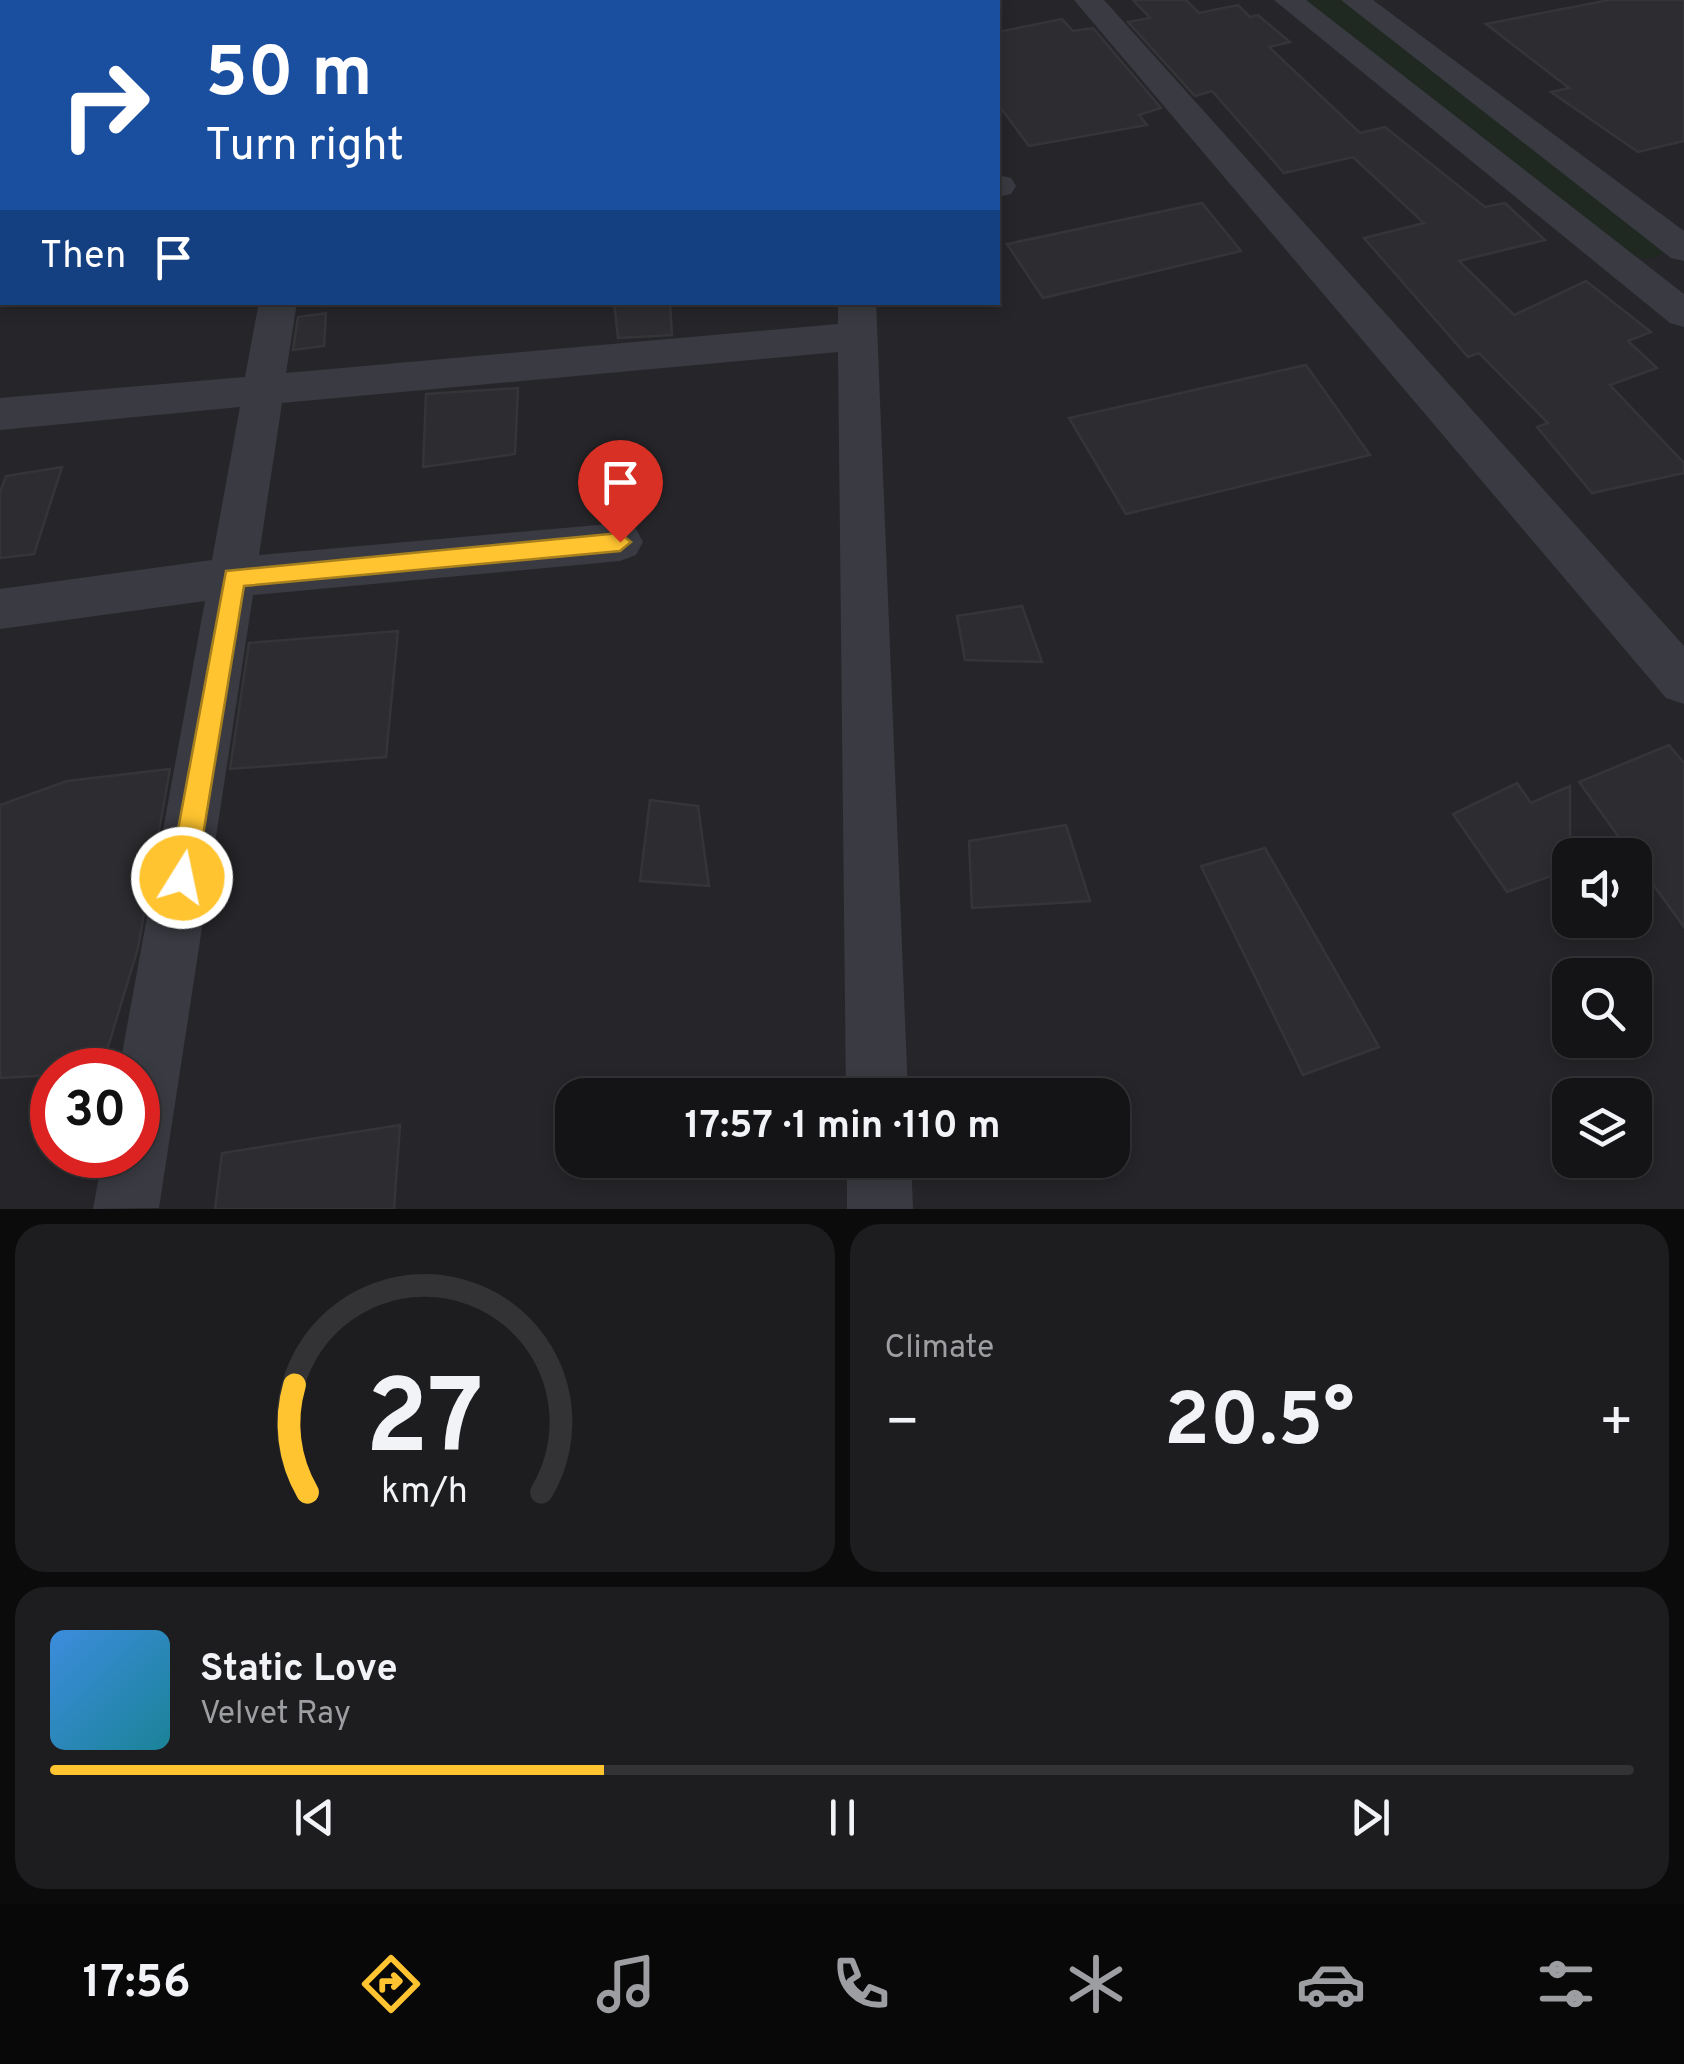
<!DOCTYPE html>
<meta charset="utf-8">
<style>
:root{--surface:#141416;--page:#1d1d1f;--text:#f1f3f6;--muted:#9d9ea1;--line:#333335;--accent:#ffc430}
body{margin:0;font-family:Overpass,sans-serif;background:var(--page);color:var(--text);height:100vh;display:flex;flex-direction:column;font-size:38px;white-space:nowrap}
*{box-sizing:border-box;margin:0}
p{font-size:32px;color:var(--muted)}
.icon{flex:none;width:55px;height:55px;fill:none;stroke:currentColor;stroke-width:2;stroke-linecap:round;stroke-linejoin:round}
.map{position:relative;height:1209px;overflow:hidden}
.panel{display:flex;flex-direction:column;gap:15px;padding:15px;background:#0b0b0c;flex:1}
.panel>*{flex:none}
.hud{position:absolute;left:0px;top:0px;width:1000px;height:305px;box-shadow:0 5px 15px #0003,0 0 0 2px var(--line);background:#1a4fa0;color:#fff;overflow:hidden}
.controls{position:absolute;left:1552px;top:838px;display:grid;gap:20px}
.controls a{display:grid;place-items:center;width:100px;height:100px;border-radius:20px;background:var(--surface);box-shadow:0 5px 15px #0003,0 0 0 2px var(--line);font-size:50px}
.speed{position:absolute;left:30px;top:1048px;display:flex;gap:20px;font-size:50px;font-weight:700;text-align:center}
.speed>*{display:grid;place-content:center;width:130px;height:130px;border-radius:50%;background:var(--surface);box-shadow:0 5px 15px #0003,0 0 0 2px var(--line);line-height:1}
.speed .limit{border:15px solid #d22;background:#fff;color:#111}
.pin{position:absolute;display:grid;place-items:center;width:85px;height:85px;color:#fff;margin:-102px -42px;border-radius:50% 50% 50% 0;rotate:-45deg;box-shadow:0 0 10px #0007}
.pin .icon{rotate:45deg}
.me{position:absolute;width:110px;margin:-55px;rotate:10deg;stroke-linejoin:round;filter:drop-shadow(0 0 8px #0008)}
.turn{display:flex;align-items:center;gap:35px;height:210px;padding:0 40px;font-size:45px}
.turn .icon{width:130px;height:130px;stroke-width:2.5}
.turn b{display:block;font-size:70px;line-height:85px}
.then{display:flex;align-items:center;height:95px;padding:0 40px;background:#0003;gap:20px;font-size:38px}
.big{font-size:75px;font-weight:700;line-height:1.1}
.panel .widget{flex:1;display:flex;flex-direction:column;justify-content:center;gap:15px;min-width:0;padding:0 35px;border-radius:30px;background:var(--page)}
.panel .dial{align-items:center;gap:0}
.dial svg{height:260px;overflow:visible;fill:none;stroke:var(--line);stroke-width:7;stroke-linecap:round;text-anchor:middle}
.dial text{fill:var(--text);stroke:none}
.song{display:flex;align-items:center;gap:30px}
.cover{width:120px;height:120px;border-radius:15px;background:linear-gradient(135deg,hsl(210 70% 55%),hsl(190 70% 35%))}
.played{height:10px;border-radius:5px;background:linear-gradient(90deg,var(--accent) 35%,var(--line) 35%)}
.keys{display:flex;justify-content:space-around;direction:ltr}
.heat{display:flex;justify-content:space-between;align-items:center;font-size:55px;direction:ltr}
.panel .tiles{flex:1;display:grid;gap:15px;grid-template-columns:1fr 1fr}
.widget:last-child{grid-column:span 2}
.trip{position:absolute;left:555px;top:1078px;width:575px;height:100px;border-radius:30px;background:var(--surface);box-shadow:0 5px 15px #0003,0 0 0 2px var(--line);font-weight:700;line-height:100px;text-align:center}
.tabs{display:flex;height:160px;justify-content:space-around;align-items:center;background:#080809;color:var(--muted)}
.tabs .icon{width:70px;height:70px}
.tabs .active{color:var(--accent)}
.tabs b{font-size:45px;color:var(--text)}
.map>svg:first-child{display:block}
</style>
<div class="map">
<svg width="1684" height="1209" viewBox="0 0 1684 1209">
<rect width="100%" height="100%" fill="#1a1a1d"/>
<!-- built -->
<path fill="#26262a" fill-rule="evenodd" d="M0,0H1684V1209H0ZM2,2H998V302H2ZM1570,855H1635V920H1570ZM1570,975H1635V1040H1570ZM52,1070H138V1155H52ZM572,1095H1112V1160H572ZM1570,1095H1635V1160H1570Z"/>
<!-- green -->
<path fill="#1f2921" d="M1303,0H1345L1665,248L1663,254L1647,259L1635,256Z"/>
<!-- building -->
<path fill="#2d2d31" stroke="#343439" stroke-width="2.5" d="M1133,0H1186L1199,13L1238,5L1250,17L1258,15L1290,42L1269,47L1360,133L1385,127L1485,207L1505,203L1545,240L1459,261L1514,315L1586,281L1651,332L1628,341L1657,368L1610,385L1684,463V473L1592,493L1537,427L1548,423L1479,353L1468,357L1364,238L1424,223L1353,157L1284,173L1212,91L1195,96L1128,22L1150,18Z
M1609,0H1684V141L1638,152L1551,92L1569,88L1486,24Z
M1062,19L1073,31L1093,28L1161,108L1139,115L1147,125L1029,146L998,104V32Z
M1202,203L1241,251L1043,298L1007,244Z
M614,302H670L672,335L618,338Z
M326,313L324,346L293,350L298,317Z
M1306,365L1370,455L1126,514L1069,418Z
M518,388L515,454L423,467L426,394Z
M62,467L34,554L0,558V492L6,476Z
M1022,606L1042,662L965,660L957,616Z
M398,631L386,757L230,769L249,643Z
M1669,745L1684,763V927L1579,782Z
M170,769L138,948L101,1070H52V1075L0,1078V805L67,781Z
M1517,783L1531,803L1570,786V869L1507,892L1453,814Z
M650,800L698,806L709,886L640,881Z
M1066,825L1090,901L972,908L969,841Z
M1265,848L1379,1047L1303,1075L1201,866Z
M400,1125L394,1209H215L222,1153Z"/>
<g fill="none" stroke-linecap="round" stroke-linejoin="round">
<!-- minor -->
<path fill="#3a3b42" fill-rule="evenodd" d="M345,0H373V2H345Z
M836,0H864L865,2H837Z
M1074,0H1104L1684,646V704L1666,698Z
M1274,0H1306L1684,294V327L1670,323Z
M1341,0H1373L1684,231V261L1671,258Z
M0,142H2V162H0Z
M998,175L1011,178L1016,186L1011,194L998,197Z
M0,248H2V272H0Z
M259,302H297L286,373L838,324V302H876L908,1095H846L838,352L282,403L259,555L620,523L636,529L643,542L636,555L620,561L253,595L159,1208L93,1209L103,1155H138V1070H119L205,601L0,629V589L212,560L240,407L0,430V398L245,377Z
M847,1160H911L913,1209H847Z"/>
</g>
<!-- route -->
<path fill="#ffc430" stroke="#a67f1f" stroke-width="2.5" d="M620,533L631,542L620,551L244,586L196,878L192,888L182,892L173,888L169,878L226,571Z"/>
</svg>
<div class="controls">
<a><svg class="icon" aria-label="sound" viewBox="0 0 24 24"><path d="M4 9h4l5-4v14l-5-4H4zM17 9q2 3 0 6"/></svg></a>
<a><svg class="icon" aria-label="search" viewBox="0 0 24 24"><circle cx="10" cy="10" r="6"/><path d="M15 15l6 6"/></svg></a>
<a><svg class="icon" aria-label="layers" viewBox="0 0 24 24"><path d="M12 4l9 5-9 5-9-5zM3 14l9 5 9-5"/></svg></a>
</div>
<div class="speed"><div class="limit">30</div></div>
<div class="pin" style="left:620px;top:542px;background:#d93025"><svg class="icon" aria-label="arrive" viewBox="0 0 24 24"><path d="M6 21V4h12l-3 4 3 4H6"/></svg></div>
<svg class="me" style="left:182px;top:878px" viewBox="-20 -20 40 40"><circle r="17" fill="#ffc430" stroke="#fff" stroke-width="3"/><path d="M0-11L8 9 0 5-8 9z" fill="#fff"/></svg>
<div class="trip">17:57 · 1 min · 110 m</div>
<div class="hud">
<div class="turn"><svg class="icon" aria-label="right" viewBox="0 0 24 24"><path d="M7 20v-9h11M14 6l5 5-5 5"/></svg><div><b>50 m</b>Turn right</div></div>
<div class="then">Then<svg class="icon" aria-label="arrive" viewBox="0 0 24 24"><path d="M6 21V4h12l-3 4 3 4H6"/></svg></div>
</div>
</div>
<section class="panel">
<div class="tiles">
<div class="widget dial"><svg viewBox="0 0 100 80">
<path d="M14 69A42 42 0 1 1 86 69"/>
<path d="M14 69A42 42 0 0 1 10 36" stroke="#ffc430"/>
<text x="50" y="56" font-size="32" font-weight="700">27</text>
<text x="50" y="72" font-size="11">km/h</text>
</svg></div>
<div class="widget"><p>Climate</p>
<div class="heat"><a>−</a><b class="big">20.5°</b><a>+</a></div>
</div>
<div class="widget">
<div class="song"><i class="cover"></i><div><b>Static Love</b><p>Velvet Ray</p></div></div>
<div class="played"></div>
<div class="keys"><svg class="icon" aria-label="previous" viewBox="0 0 24 24"><path d="M18 5L8 12l10 7zM5 5v14"/></svg><svg class="icon" aria-label="pause" viewBox="0 0 24 24"><path d="M8 5v14M16 5v14"/></svg><svg class="icon" aria-label="next" viewBox="0 0 24 24"><path d="M6 5l10 7-10 7zM19 5v14"/></svg></div>
</div>
</div>
</section>
<nav class="tabs">
<b>17:56</b>
<svg class="icon active" aria-label="directions" viewBox="0 0 24 24"><path d="M12 3l9 9-9 9-9-9zM9 14v-3h6M13 9l2 2-2 2"/></svg>
<svg class="icon" aria-label="music" viewBox="0 0 24 24"><path d="M9 18V5l10-2v13"/><circle cx="6" cy="18" r="3"/><circle cx="16" cy="16" r="3"/></svg>
<svg class="icon" aria-label="phone" viewBox="0 0 24 24"><path d="M5 4h4l2 5-3 2q2 4 5 5l2-3 5 2v4C11 20 4 13 5 4z"/></svg>
<svg class="icon" aria-label="climate" viewBox="0 0 24 24"><path d="M12 3v18M4 7l16 10M4 17L20 7"/></svg>
<svg class="icon" aria-label="car" viewBox="0 0 24 24"><path d="M5 17H2v-5l4-1 3-4h7l3 4 3 1v5h-3M9 17h6M6 11h13"/><circle cx="7" cy="17" r="2"/><circle cx="17" cy="17" r="2"/></svg>
<svg class="icon" aria-label="filters" viewBox="0 0 24 24"><path d="M4 7h16M4 17h16"/><circle cx="9" cy="7" r="2"/><circle cx="15" cy="17" r="2"/></svg>
</nav>
